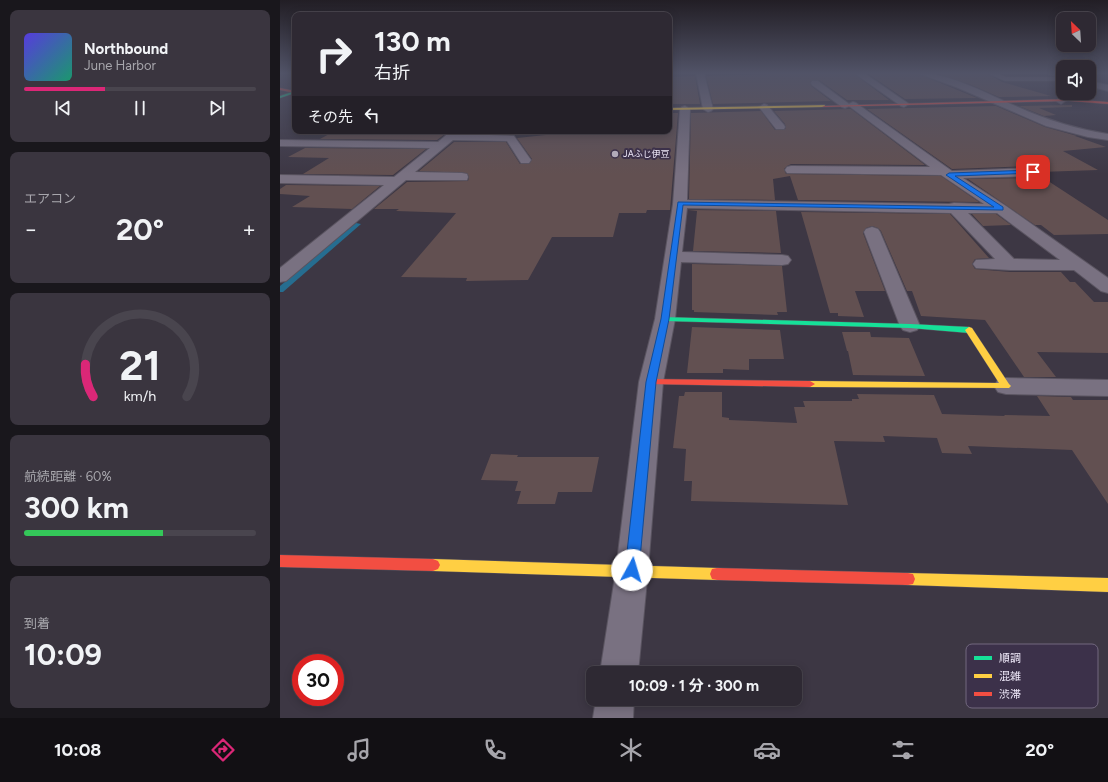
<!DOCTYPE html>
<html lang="ja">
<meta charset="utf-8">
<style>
:root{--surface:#2e2933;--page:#3a353f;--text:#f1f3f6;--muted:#a7a6ac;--line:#49454e;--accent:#db2777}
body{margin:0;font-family:Figtree,"Noto Sans JP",sans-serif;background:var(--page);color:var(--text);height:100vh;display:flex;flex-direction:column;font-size:15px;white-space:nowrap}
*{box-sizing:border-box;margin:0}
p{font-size:13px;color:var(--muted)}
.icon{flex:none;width:22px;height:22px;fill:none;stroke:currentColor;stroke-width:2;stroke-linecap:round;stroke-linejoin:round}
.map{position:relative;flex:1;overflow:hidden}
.drawer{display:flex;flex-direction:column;gap:10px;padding:10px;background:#19171c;width:280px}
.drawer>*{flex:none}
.banner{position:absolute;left:12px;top:12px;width:380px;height:122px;border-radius:8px;box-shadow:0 2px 10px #0003,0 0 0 1px var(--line);background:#2e2933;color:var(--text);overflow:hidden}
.needle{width:26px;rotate:335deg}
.tools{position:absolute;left:776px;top:12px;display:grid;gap:8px}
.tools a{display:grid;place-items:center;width:40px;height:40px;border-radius:8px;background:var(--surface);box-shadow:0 2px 10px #0003,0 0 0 1px var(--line);font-size:20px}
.speed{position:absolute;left:12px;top:654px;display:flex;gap:8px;font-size:20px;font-weight:700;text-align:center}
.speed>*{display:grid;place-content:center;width:52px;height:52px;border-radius:50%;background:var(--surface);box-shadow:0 2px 10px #0003,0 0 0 1px var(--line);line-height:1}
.speed .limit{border:6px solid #d22;background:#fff;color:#111}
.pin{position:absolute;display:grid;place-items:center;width:34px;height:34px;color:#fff;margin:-17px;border-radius:8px;box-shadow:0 2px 6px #0006}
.me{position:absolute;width:44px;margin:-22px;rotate:6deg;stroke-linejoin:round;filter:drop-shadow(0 0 3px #0008)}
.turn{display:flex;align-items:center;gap:14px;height:84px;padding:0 16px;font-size:18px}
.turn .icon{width:52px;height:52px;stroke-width:2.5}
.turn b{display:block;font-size:28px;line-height:34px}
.then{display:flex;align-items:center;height:38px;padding:0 16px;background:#0003;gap:8px;font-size:15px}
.big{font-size:30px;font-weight:700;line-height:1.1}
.drawer .widget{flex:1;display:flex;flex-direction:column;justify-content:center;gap:6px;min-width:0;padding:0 14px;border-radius:8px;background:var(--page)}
.drawer .dial{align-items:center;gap:0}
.dial svg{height:104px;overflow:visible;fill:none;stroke:var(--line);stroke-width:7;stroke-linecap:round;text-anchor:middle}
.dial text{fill:var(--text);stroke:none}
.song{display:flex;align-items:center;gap:12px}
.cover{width:48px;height:48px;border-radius:6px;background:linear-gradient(135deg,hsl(250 70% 55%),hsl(160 70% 35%))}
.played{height:4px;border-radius:2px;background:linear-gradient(90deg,var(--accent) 35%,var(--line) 35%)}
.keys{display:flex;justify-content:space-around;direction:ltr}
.heat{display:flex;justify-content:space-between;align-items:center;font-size:22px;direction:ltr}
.charge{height:6px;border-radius:3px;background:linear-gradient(90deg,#34c759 60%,var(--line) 0)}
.trip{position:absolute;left:306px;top:666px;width:216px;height:40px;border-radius:8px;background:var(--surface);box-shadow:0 2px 10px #0003,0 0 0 1px var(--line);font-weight:700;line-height:40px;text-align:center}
.tabs{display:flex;height:64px;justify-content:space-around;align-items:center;background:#121014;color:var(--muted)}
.tabs .icon{width:28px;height:28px}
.tabs .on{color:var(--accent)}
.tabs b{font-size:18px;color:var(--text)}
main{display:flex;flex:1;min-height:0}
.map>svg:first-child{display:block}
</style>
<main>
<section class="drawer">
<div class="widget">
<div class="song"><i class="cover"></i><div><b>Northbound</b><p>June Harbor</p></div></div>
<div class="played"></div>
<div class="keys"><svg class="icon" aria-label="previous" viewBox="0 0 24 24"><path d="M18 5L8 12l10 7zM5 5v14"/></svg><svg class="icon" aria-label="pause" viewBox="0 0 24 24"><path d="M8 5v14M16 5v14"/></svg><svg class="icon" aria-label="next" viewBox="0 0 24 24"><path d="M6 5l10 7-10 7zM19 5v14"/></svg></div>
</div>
<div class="widget"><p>エアコン</p>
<div class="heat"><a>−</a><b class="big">20°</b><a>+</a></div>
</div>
<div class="widget dial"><svg viewBox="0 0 100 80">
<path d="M14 69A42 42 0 1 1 86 69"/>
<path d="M14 69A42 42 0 0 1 8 44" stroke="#db2777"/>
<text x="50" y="56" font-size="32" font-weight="700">21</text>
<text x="50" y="72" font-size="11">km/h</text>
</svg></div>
<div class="widget"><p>航続距離 · 60%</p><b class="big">300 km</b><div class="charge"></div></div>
<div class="widget"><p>到着</p><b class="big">10:09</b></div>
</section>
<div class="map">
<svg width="828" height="718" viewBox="0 0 828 718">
<rect width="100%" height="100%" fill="#3d3744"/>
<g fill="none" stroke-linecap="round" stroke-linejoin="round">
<!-- stream -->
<path fill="#266d90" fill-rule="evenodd" d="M76,223L81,224L3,292H0V286Z"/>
</g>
<!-- building -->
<path fill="#625051" d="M528,73H573L609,100H567L539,80H532L530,82L531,86L551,101L433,104L426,76Z
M587,73H636L697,98L625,99Z
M706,73L722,82L771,96L719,97L689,84L658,74Z
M415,76L420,104H389V77Z
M792,105V107L759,108L776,115L764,116L739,106Z
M716,106L765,127L797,136H795L826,147L783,151L818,170L760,172L758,168L753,166L672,169L587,109Z
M571,109L645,165L511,164L507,166L504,169L506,174L661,176L699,202L518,200L510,176L493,179L495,200L409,199L411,113L481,111L495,130H504L506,128L505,124L494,111Z
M389,113H398L390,210H367L366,213H339L333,237H272L248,280L186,281L187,278L121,277L176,213L116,211L119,209H94L127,182L188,181L189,177L187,173L139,171L174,142H226L240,164H249L252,159L237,138L304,131H389Z
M121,131H144L165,134L157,140L40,139L53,132L116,133Z
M193,131H227L225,134L191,133Z
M25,148L146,149L113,175L23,174L49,158L8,157Z
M759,175L828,220V234L774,235L761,225H755L688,179L753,178Z
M6,185L100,186L72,209L12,207L30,196L0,194V189Z
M408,210L496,211L501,253L413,251L417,211Z
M521,212L670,214L709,258L695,259L692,264L695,269L730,272H781L790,282H795L814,302H828V353L757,352L776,377H744L705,320L641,316L632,291H627L601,231L598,228L592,226L586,228L583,233L605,291H575L584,317L558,316V313H550Z
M692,214H716L731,225L703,226Z
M412,264L502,266L507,312H497L498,315L414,312V310H412Z
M412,327L500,330L504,359H469V370L443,369V373H407Z
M562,332H590L591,337L629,338L645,376L573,375L568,351H567Z
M405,392H442V417L449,418V420L517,423L514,407H525L523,401H572V399H579L577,394L654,395L662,414L725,416L724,415L770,416L757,396L791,397L793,400H828V504L792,450L688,446L692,454L662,453L657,438L603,436L605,442L554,441L568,505L411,501L412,481H404L406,449L393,448L399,396H404Z
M211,454L238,455L237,457H319L312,492H278L275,504H237L241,491H235L238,481L201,480Z"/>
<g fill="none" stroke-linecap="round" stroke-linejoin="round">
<defs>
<path id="lane" d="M707,73H716L726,77H783V81H725Z"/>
<path id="street" d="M416,73H424L433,109L431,111L428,112L423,109Z
M574,73H584L629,104L624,107L621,106Z
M637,73C672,73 706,94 738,107C767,120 796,129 828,134V140L808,137L766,126L676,87Z
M768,73L783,74V78L769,75Z
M532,81H538L569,104L573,102L576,103L672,171L753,168L757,169L759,172L757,175L753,176L683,178L726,206L828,278V293L821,291L794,270H730L696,268L693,264L696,260L715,259L671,213L407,208L402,252L502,255L508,256L511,260L508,264L502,265L401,262L395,319L383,382L368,570L358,673H320L336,570L359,382L375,319L393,204L400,109L402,107L405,106L410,109L407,200L669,204L674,203L704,204L661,175L507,173L505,170L507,167L511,166L650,167L569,106L565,108L562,107L532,85L531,83ZM688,213H717L780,260L734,259Z
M809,81L828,85V91L809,86Z
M791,93H804L803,95L787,100L781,104L776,101L781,96Z
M484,104L487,105L504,125L505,127L504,129H496L479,107Z
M171,131H183L181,134L234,136L251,160L249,163H241L227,141L173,140L135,172L182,173L187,174L188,177L187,180H126L6,281L0,282V268L104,185L0,183V175L114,177L150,148L0,146V140L158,142Z
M592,227L598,229L600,232L640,326L637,330L630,332L623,330L620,326L584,232L586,229Z
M726,378L828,380V396L726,394L718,392L714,386L718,380Z
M316,699H354L353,718H313Z"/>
<path id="fast" d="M15,91V93L0,98V96Z
M382,317L630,324L689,327L693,330L689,333L630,328L385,321L381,319Z"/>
<path id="slow" d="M545,105L544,107L389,110V108Z
M689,327L692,328L729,384L731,386L729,388L530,387L525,384L530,381L719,383L685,330Z
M153,559L437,568L442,569L444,574L442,579L437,580L153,571L148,569L146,565L148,561Z
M628,573L828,578V592L628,585L623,584L621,579L623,574Z"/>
<path id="jam" d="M0,88L15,91V93L0,90Z
M789,99L828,102V104L789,101L544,107L542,106Z
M371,379L530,381L535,384L530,387L368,384L366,382Z
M0,555L153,559L158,561L160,565L158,569L153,571L0,567Z
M437,568L628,573L633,574L635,579L633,584L628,585L437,580L432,579L430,574L432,569Z"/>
</defs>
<!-- lane casing -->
<use href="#lane" stroke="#5a5460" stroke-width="1"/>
<!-- street casing -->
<use href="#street" stroke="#5a5460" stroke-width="2"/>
<!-- fast casing -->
<use href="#fast" stroke="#5a5460" stroke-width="1"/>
<!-- slow casing -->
<use href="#slow" stroke="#5a5460" stroke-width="1"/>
<!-- jam casing -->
<use href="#jam" stroke="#5a5460" stroke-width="1"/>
<!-- lane -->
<use href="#lane" fill="#797181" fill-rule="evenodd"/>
<!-- street -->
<use href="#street" fill="#797181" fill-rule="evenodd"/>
<!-- fast -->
<use href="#fast" fill="#16e098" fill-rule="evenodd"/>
<!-- slow -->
<use href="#slow" fill="#ffcf43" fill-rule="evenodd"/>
<!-- jam -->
<use href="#jam" fill="#f24e42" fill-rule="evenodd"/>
</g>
<!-- sky -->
<linearGradient id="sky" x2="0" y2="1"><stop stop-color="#221e25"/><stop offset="0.42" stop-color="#515367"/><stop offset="1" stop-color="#515367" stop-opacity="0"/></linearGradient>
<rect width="828" height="174" fill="url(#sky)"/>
<!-- route -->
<path fill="#1a73e8" stroke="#114b97" d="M753,170L755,171V173L675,176L723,207V210H721L403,205L389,319L376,382L359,570L357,575L352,577L347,575L345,570L366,382L381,319L398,202L714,207L666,175L669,173Z"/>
<!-- markers -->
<circle fill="#b1abba" stroke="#3c314a" stroke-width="1.5" cx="335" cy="154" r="4"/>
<g text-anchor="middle" stroke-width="4" stroke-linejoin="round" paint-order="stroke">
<!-- far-poi labels -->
<g font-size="9" fill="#f0eafa" stroke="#3c314a" text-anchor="start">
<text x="343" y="157">JAふじ伊豆</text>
</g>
</g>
<!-- legend -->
<rect x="686" y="644" width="132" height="64" rx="6" fill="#3c314a" stroke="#72687f" stroke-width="1"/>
<rect x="694" y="656" width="18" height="4" fill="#16e098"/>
<rect x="694" y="674" width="18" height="4" fill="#ffcf43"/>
<rect x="694" y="692" width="18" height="4" fill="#f24e42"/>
<g font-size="11" fill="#f0eafa">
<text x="719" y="662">順調</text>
<text x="719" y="680">混雑</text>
<text x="719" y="698">渋滞</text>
</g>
</svg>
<div class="tools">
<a><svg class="needle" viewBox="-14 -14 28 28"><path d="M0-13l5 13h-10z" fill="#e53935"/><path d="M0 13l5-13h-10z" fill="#a7a6ac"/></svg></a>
<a><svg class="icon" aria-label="sound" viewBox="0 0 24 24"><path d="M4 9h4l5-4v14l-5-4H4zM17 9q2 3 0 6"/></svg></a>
</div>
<div class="speed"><div class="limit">30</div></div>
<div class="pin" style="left:753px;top:172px;background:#d93025"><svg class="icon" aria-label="arrive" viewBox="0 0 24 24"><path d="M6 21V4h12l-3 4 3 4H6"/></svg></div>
<svg class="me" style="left:352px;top:570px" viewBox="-20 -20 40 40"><circle r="19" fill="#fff"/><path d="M0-13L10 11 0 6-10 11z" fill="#1a73e8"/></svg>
<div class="trip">10:09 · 1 分 · 300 m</div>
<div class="banner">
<div class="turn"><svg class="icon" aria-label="right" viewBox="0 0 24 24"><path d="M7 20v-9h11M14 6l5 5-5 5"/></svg><div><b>130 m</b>右折</div></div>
<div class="then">その先<svg class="icon" aria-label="left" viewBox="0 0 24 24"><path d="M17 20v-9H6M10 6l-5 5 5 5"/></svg></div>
</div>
</div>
</main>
<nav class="tabs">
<b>10:08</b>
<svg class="icon on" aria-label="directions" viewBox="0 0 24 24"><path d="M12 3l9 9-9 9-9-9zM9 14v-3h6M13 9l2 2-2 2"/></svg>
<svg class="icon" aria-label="music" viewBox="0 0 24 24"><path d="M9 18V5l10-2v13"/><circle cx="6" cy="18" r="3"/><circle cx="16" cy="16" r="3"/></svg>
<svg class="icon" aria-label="phone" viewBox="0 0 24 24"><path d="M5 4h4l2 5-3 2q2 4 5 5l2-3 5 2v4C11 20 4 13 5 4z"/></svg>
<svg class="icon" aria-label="climate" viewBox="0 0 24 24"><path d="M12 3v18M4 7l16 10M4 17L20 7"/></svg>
<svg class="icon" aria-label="car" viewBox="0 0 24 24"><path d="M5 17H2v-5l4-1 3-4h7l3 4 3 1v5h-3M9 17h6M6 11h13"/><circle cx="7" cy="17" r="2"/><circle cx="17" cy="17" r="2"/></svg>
<svg class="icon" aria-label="filters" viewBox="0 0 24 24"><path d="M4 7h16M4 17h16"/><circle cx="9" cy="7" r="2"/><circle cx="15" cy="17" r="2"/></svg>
<b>20°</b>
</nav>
